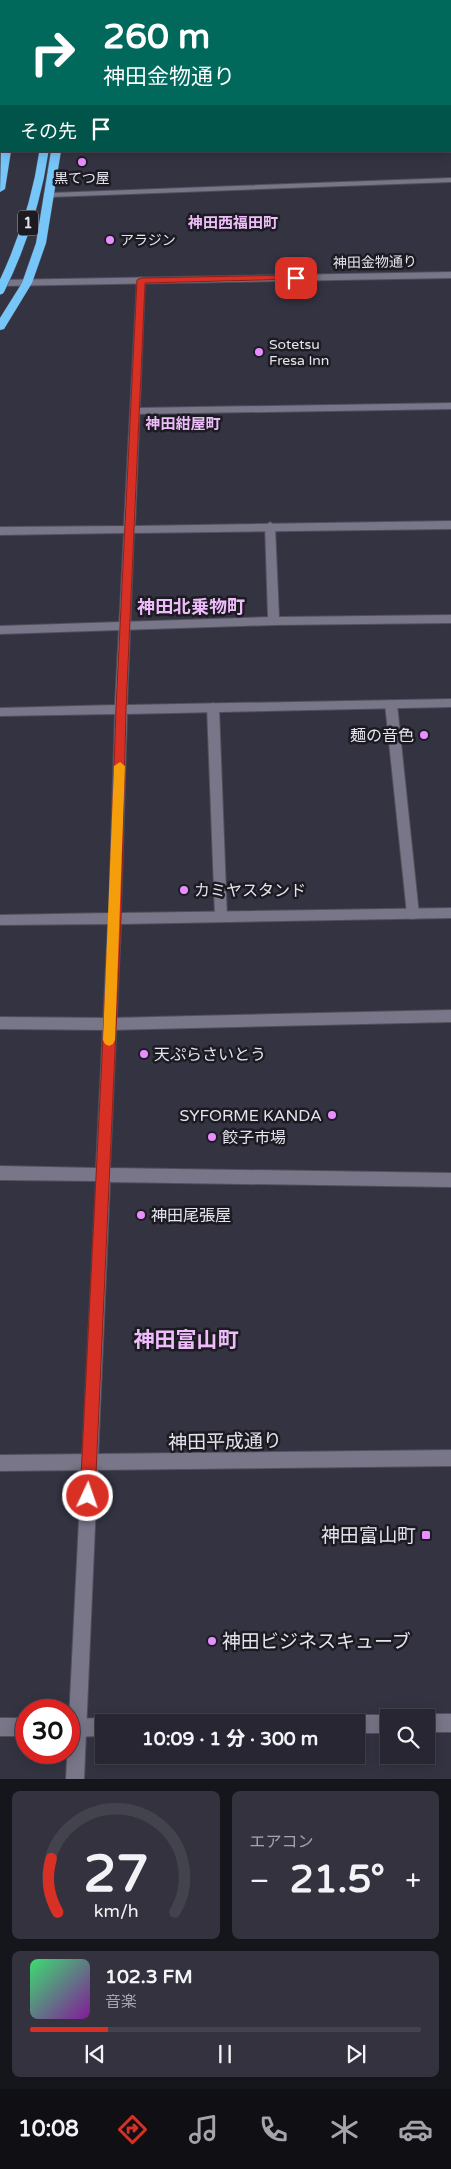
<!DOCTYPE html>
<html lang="ja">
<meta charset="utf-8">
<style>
:root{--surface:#272632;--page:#33323e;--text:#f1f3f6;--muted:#a4a5ac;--line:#43434d;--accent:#d93025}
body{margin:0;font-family:"Varela Round","Noto Sans JP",sans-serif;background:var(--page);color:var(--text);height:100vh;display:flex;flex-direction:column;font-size:19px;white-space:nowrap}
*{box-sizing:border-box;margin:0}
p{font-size:16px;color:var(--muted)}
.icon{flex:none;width:28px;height:28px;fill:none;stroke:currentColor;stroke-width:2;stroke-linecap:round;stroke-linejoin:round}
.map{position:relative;height:1779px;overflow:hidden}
.panel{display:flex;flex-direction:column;gap:12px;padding:12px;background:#15151c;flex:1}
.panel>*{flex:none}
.guide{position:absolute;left:0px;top:0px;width:451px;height:152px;box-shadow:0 2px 12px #0003,0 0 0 1px var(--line);background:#00695c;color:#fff;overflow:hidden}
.controls{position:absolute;left:380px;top:1709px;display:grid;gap:10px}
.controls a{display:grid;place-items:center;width:55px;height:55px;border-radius:0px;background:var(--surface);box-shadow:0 2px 12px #0003,0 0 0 1px var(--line);font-size:25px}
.speed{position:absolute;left:15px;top:1699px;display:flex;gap:10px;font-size:25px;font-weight:700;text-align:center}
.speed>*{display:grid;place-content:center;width:65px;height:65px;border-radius:50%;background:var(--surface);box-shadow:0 2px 12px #0003,0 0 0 1px var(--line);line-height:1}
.speed .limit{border:8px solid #d22;background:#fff;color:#111}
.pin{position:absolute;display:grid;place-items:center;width:42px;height:42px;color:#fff;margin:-21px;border-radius:10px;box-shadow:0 2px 8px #0006}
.me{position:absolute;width:55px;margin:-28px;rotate:3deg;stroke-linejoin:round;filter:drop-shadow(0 0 4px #0008)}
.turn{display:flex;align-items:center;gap:18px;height:105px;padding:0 20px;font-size:22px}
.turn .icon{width:65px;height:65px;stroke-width:2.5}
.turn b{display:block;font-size:35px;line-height:42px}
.then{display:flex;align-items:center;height:48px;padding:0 20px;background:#0003;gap:10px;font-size:19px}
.big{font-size:38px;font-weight:800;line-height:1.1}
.panel .widget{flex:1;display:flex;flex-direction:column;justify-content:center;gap:8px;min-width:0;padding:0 18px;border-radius:8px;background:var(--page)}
.panel .dial{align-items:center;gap:0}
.dial svg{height:130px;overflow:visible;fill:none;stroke:var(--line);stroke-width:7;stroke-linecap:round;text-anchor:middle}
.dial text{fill:var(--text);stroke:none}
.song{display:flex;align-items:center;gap:15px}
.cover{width:60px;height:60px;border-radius:8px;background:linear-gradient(135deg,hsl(140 70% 55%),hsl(290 70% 35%))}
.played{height:5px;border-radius:2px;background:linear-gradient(90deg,var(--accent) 20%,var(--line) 20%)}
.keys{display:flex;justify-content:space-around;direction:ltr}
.heat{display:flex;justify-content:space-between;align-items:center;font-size:28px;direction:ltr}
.panel .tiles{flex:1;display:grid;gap:12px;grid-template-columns:1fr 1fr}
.widget:last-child{grid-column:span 2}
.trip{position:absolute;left:95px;top:1714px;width:270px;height:50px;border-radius:0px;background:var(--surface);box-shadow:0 2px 12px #0003,0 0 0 1px var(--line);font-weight:800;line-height:50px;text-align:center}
.menu{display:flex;height:80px;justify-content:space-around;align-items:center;background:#100f14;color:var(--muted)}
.menu .icon{width:35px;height:35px}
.menu .active{color:var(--accent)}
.menu b{font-size:22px;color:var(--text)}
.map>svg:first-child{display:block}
</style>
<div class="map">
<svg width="451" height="1779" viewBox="0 0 451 1779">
<rect width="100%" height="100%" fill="#343342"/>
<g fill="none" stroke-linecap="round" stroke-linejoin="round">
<defs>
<path id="lane" d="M450,65H451V69H450Z
M451,178V182L50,197L46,195L50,193Z
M451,403V409L136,414L131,411L136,408Z
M270,522L275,526L279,617L451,615V623L274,625L0,634V626L268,617L265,526Z
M391,700L397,704L419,914L417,918L413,919L409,918L407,914L385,704Z
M213,703L219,707L227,917L225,921L221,922L217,921L215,917L207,707Z
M451,1010V1022L110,1030L0,1029V1017L110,1018Z
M426,1714H451V1732H426V1718H420Z
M356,1715H389L394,1718H389V1733H356V1722H348L350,1718Z
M0,1718H26V1736H0Z
M104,1718L111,1722H104V1736L69,1737V1719Z"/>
<path id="street" d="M450,11H451V15H450Z
M450,113H451V117H450Z
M141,277L145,280L135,526L451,521V529L134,533L127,705L451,699V707L127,714L121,913L451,908V918L121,924L110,1168L451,1173V1187L110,1182L84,1779H66L96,1181L0,1180V1166L96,1168L108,924L0,925V915L109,913L115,714L0,716V708L115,705L124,533L0,535V527L124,526L137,280Z"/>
<path id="secondary" d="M451,272V278L0,286V280Z
M451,1450V1466L0,1471V1455Z"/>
<path id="highway" d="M37,0H45V1H37Z
M55,0H63V1H55Z
M1,14V27L0,28V15Z
M1,151H11L5,189L0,192Z
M51,151H61L46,243L32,283L4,329L0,330V318L22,283L36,243Z"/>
</defs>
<!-- lane casing -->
<use href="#lane" stroke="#504f5b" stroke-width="2"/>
<!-- street casing -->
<use href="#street" stroke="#504f5b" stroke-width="2"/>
<!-- secondary casing -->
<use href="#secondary" stroke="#504f5b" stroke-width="2"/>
<!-- highway casing -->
<use href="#highway" stroke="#504f5b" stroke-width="1"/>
<!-- lane -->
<use href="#lane" fill="#787688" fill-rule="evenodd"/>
<!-- street -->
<use href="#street" fill="#787688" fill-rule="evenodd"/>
<!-- secondary -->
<use href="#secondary" fill="#787688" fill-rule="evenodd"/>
<!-- highway -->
<use href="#highway" fill="#76c6f9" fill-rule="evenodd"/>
<defs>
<path id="highway-bridge" d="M0,290C22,245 37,200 44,151"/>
</defs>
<!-- highway-bridge casing -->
<use href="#highway-bridge" stroke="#504f5b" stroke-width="10" stroke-linecap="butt"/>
<!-- highway-bridge -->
<use href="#highway-bridge" stroke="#76c6f9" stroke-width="9"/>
</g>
<!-- route -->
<path fill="#d93025" stroke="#8d1f18" d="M296,275L299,276V279L145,283L126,709L121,918L95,1496L93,1501L88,1503L83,1501L80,1496L109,918L116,709L137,280L141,278Z"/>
<!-- slow -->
<path fill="#f59e0b" d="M120,762L125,766L115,1040L113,1044L109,1046L105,1044L103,1040L114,766Z"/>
<!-- markers -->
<g fill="#e98efe" stroke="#1c1b22" stroke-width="2">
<circle cx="82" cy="162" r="5"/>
<circle cx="110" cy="240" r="5"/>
<circle cx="259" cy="352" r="5"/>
<circle cx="424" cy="735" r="5"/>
<circle cx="184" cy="890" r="5"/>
<circle cx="144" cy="1054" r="5"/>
<circle cx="332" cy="1115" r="5"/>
<circle cx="212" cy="1137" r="5"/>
<circle cx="141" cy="1215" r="5"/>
<rect x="421" y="1530" width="10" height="10" rx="2.5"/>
<circle cx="212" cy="1641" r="5"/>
</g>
<g text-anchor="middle" stroke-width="5" stroke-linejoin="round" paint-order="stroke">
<!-- far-poi labels -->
<g font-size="14" fill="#e5e4ee" stroke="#1c1b22" text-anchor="start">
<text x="82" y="183" text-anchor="middle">黒てつ屋</text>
<text x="120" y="245">アラジン</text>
<text x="269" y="349">Sotetsu<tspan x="269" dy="16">Fresa Inn</tspan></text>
</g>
<!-- far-street labels -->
<g font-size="14" fill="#e5e4ee" stroke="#1c1b22">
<text transform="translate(375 262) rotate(-1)" y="5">神田金物通り</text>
</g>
<!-- shield labels -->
<rect fill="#1c1b22" stroke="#a9a8b1" stroke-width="1" x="18" y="210.5" width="20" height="25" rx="4"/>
<g font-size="15" font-weight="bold" fill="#e5e4ee">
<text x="28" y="228">1</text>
</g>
<!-- far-neighbourhood labels -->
<g font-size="15" font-weight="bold" fill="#eebcfa" stroke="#1c1b22">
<text x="233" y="228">神田西福田町</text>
<text x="183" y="429">神田紺屋町</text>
</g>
<!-- poi labels -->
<g font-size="16" fill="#e5e4ee" stroke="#1c1b22" text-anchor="start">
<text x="414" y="741" text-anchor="end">麺の音色</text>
<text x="194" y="896">カミヤスタンド</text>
<text x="154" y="1060">天ぷらさいとう</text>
<text x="322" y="1121" text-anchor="end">SYFORME KANDA</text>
<text x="222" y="1143">餃子市場</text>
<text x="151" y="1221">神田尾張屋</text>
</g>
<!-- neighbourhood labels -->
<g font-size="18" font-weight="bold" fill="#eebcfa" stroke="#1c1b22">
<text x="191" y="613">神田北乗物町</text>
</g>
<!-- near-street labels -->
<g font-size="19" fill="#e5e4ee" stroke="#1c1b22">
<text transform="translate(225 1441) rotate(-1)" y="7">神田平成通り</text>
</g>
<!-- near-poi labels -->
<g font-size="19" fill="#e5e4ee" stroke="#1c1b22" text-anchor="end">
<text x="416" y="1542">神田富山町</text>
<text x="222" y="1648" text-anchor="start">神田ビジネスキューブ</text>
</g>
<!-- near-neighbourhood labels -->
<g font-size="21" font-weight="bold" fill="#eebcfa" stroke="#1c1b22">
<text x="186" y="1347">神田富山町</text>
</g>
</g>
</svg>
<div class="controls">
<a><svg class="icon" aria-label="search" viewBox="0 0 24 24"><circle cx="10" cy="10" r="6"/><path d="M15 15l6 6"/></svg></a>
</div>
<div class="speed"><div class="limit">30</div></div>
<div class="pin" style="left:296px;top:278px;background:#d93025"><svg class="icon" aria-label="arrive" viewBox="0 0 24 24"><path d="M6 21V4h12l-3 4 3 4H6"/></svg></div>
<svg class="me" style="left:88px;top:1496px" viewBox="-20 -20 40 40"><circle r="17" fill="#d93025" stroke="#fff" stroke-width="3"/><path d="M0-11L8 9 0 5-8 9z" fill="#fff"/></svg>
<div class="trip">10:09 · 1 分 · 300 m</div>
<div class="guide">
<div class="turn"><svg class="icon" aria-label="right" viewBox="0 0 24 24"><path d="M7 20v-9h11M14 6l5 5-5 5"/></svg><div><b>260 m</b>神田金物通り</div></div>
<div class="then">その先<svg class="icon" aria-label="arrive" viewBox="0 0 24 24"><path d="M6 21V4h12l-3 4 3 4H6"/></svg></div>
</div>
</div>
<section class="panel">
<div class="tiles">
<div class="widget dial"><svg viewBox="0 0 100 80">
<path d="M14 69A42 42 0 1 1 86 69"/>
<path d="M14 69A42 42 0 0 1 10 36" stroke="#d93025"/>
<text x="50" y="56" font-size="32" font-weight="700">27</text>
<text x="50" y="72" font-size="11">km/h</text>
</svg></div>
<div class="widget"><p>エアコン</p>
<div class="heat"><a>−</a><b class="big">21.5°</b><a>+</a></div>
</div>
<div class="widget">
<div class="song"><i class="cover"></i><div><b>102.3 FM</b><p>音楽</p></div></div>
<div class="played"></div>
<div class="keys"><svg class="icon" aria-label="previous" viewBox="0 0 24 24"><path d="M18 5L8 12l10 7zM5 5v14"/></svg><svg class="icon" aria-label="pause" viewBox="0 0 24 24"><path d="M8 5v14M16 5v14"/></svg><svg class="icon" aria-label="next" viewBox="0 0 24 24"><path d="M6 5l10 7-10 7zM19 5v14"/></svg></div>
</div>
</div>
</section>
<nav class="menu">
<b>10:08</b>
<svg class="icon active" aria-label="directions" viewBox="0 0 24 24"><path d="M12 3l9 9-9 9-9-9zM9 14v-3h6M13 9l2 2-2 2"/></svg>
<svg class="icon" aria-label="music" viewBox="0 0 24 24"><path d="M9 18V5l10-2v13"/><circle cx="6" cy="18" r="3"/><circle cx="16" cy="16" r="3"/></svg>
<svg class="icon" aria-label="phone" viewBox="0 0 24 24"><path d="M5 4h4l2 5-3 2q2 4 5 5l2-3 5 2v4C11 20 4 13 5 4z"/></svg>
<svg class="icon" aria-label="climate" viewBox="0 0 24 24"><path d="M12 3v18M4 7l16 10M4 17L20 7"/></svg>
<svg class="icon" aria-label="car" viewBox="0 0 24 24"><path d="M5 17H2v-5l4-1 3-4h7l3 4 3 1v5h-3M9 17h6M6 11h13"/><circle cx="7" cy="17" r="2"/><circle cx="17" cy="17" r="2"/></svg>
</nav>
